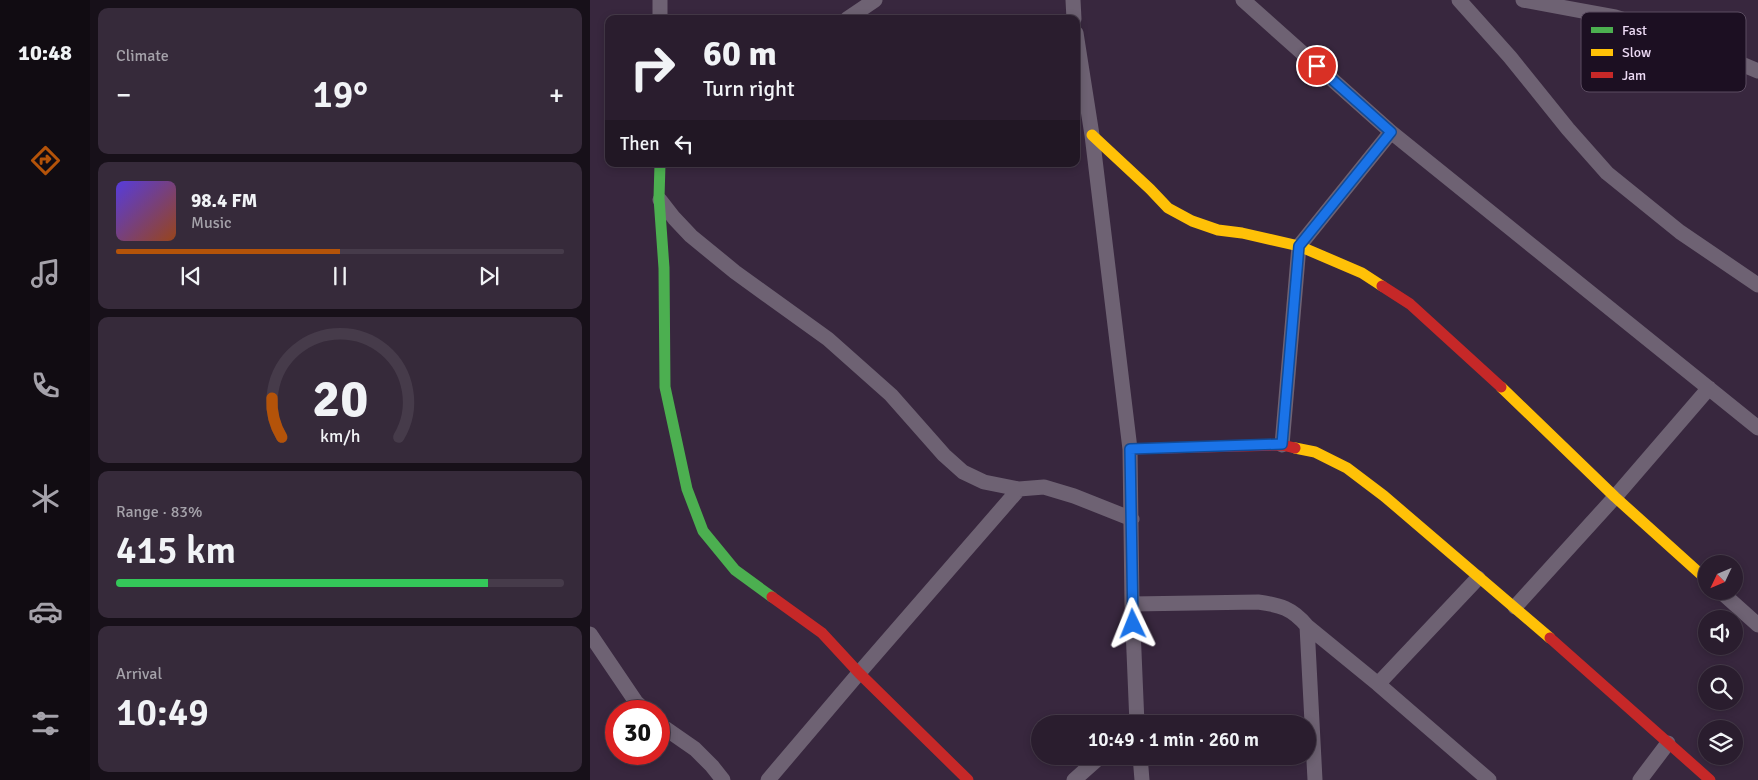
<!DOCTYPE html>
<meta charset="utf-8">
<style>
:root{--surface:#2a1d2e;--page:#362a3a;--text:#f1f3f6;--muted:#a5a2aa;--line:#463b4a;--accent:#b45309}
body{margin:0;font-family:Signika,sans-serif;background:var(--page);color:var(--text);height:100vh;display:flex;flex-direction:column;font-size:19px;white-space:nowrap}
*{box-sizing:border-box;margin:0}
p{font-size:16px;color:var(--muted)}
.icon{flex:none;width:28px;height:28px;fill:none;stroke:currentColor;stroke-width:2;stroke-linecap:round;stroke-linejoin:round}
.map{position:relative;flex:1;overflow:hidden}
.side{display:flex;flex-direction:column;gap:8px;padding:8px;background:#171019;width:500px}
.side>*{flex:none}
.banner{position:absolute;left:15px;top:15px;width:475px;height:152px;border-radius:10px;box-shadow:0 2px 8px #0003,0 0 0 1px var(--line);background:#2a1d2e;color:var(--text);overflow:hidden}
.needle{width:32px;rotate:226deg}
.fabs{position:absolute;left:1108px;top:555px;display:grid;gap:10px}
.fabs a{display:grid;place-items:center;width:45px;height:45px;border-radius:50%;background:var(--surface);box-shadow:0 2px 8px #0003,0 0 0 1px var(--line);font-size:25px}
.speed{position:absolute;left:15px;top:700px;display:flex;gap:10px;font-size:25px;font-weight:700;text-align:center}
.speed>*{display:grid;place-content:center;width:65px;height:65px;border-radius:50%;background:var(--surface);box-shadow:0 2px 8px #0003,0 0 0 1px var(--line);line-height:1}
.speed .limit{border:8px solid #d22;background:#fff;color:#111}
.pin{position:absolute;display:grid;place-items:center;width:42px;height:42px;color:#fff;margin:-21px;border:2px solid #fff;border-radius:50%;box-shadow:0 1px 5px #0007}
.me{position:absolute;width:55px;margin:-28px;rotate:358deg;stroke-linejoin:round;filter:drop-shadow(0 0 4px #0008)}
.turn{display:flex;align-items:center;gap:18px;height:105px;padding:0 15px;font-size:22px}
.turn .icon{width:65px;height:65px;stroke-width:2.5}
.turn b{display:block;font-size:35px;line-height:42px}
.then{display:flex;align-items:center;height:48px;padding:0 15px;background:#0003;gap:10px;font-size:19px}
.big{font-size:38px;font-weight:600;line-height:1.1}
.side .widget{flex:1;display:flex;flex-direction:column;justify-content:center;gap:8px;min-width:0;padding:0 18px;border-radius:10px;background:var(--page)}
.side .dial{align-items:center;gap:0}
.dial svg{height:130px;overflow:visible;fill:none;stroke:var(--line);stroke-width:7;stroke-linecap:round;text-anchor:middle}
.dial text{fill:var(--text);stroke:none}
.song{display:flex;align-items:center;gap:15px}
.cover{width:60px;height:60px;border-radius:8px;background:linear-gradient(135deg,hsl(250 70% 55%),hsl(20 70% 35%))}
.played{height:5px;border-radius:2px;background:linear-gradient(90deg,var(--accent) 50%,var(--line) 50%)}
.keys{display:flex;justify-content:space-around;direction:ltr}
.heat{display:flex;justify-content:space-between;align-items:center;font-size:28px;direction:ltr}
.charge{height:8px;border-radius:4px;background:linear-gradient(90deg,#34c759 83%,var(--line) 0)}
.trip{position:absolute;left:441px;top:715px;width:285px;height:50px;border-radius:25px;background:var(--surface);box-shadow:0 2px 8px #0003,0 0 0 1px var(--line);font-weight:600;line-height:50px;text-align:center}
main{display:flex;flex:1;min-height:0}
.dock{display:flex;flex-direction:column;width:90px;justify-content:space-around;align-items:center;background:#110c12;color:var(--muted)}
.dock .icon{width:35px;height:35px}
.dock .selected{color:var(--accent)}
.dock b{font-size:22px;color:var(--text)}
.map>svg:first-child{display:block}
</style>
<main>
<nav class="dock">
<b>10:48</b>
<svg class="icon selected" aria-label="directions" viewBox="0 0 24 24"><path d="M12 3l9 9-9 9-9-9zM9 14v-3h6M13 9l2 2-2 2"/></svg>
<svg class="icon" aria-label="music" viewBox="0 0 24 24"><path d="M9 18V5l10-2v13"/><circle cx="6" cy="18" r="3"/><circle cx="16" cy="16" r="3"/></svg>
<svg class="icon" aria-label="phone" viewBox="0 0 24 24"><path d="M5 4h4l2 5-3 2q2 4 5 5l2-3 5 2v4C11 20 4 13 5 4z"/></svg>
<svg class="icon" aria-label="climate" viewBox="0 0 24 24"><path d="M12 3v18M4 7l16 10M4 17L20 7"/></svg>
<svg class="icon" aria-label="car" viewBox="0 0 24 24"><path d="M5 17H2v-5l4-1 3-4h7l3 4 3 1v5h-3M9 17h6M6 11h13"/><circle cx="7" cy="17" r="2"/><circle cx="17" cy="17" r="2"/></svg>
<svg class="icon" aria-label="filters" viewBox="0 0 24 24"><path d="M4 7h16M4 17h16"/><circle cx="9" cy="7" r="2"/><circle cx="15" cy="17" r="2"/></svg>
</nav>
<section class="side">
<div class="widget"><p>Climate</p>
<div class="heat"><a>−</a><b class="big">19°</b><a>+</a></div>
</div>
<div class="widget">
<div class="song"><i class="cover"></i><div><b>98.4 FM</b><p>Music</p></div></div>
<div class="played"></div>
<div class="keys"><svg class="icon" aria-label="previous" viewBox="0 0 24 24"><path d="M18 5L8 12l10 7zM5 5v14"/></svg><svg class="icon" aria-label="pause" viewBox="0 0 24 24"><path d="M8 5v14M16 5v14"/></svg><svg class="icon" aria-label="next" viewBox="0 0 24 24"><path d="M6 5l10 7-10 7zM19 5v14"/></svg></div>
</div>
<div class="widget dial"><svg viewBox="0 0 100 80">
<path d="M14 69A42 42 0 1 1 86 69"/>
<path d="M14 69A42 42 0 0 1 8 45" stroke="#b45309"/>
<text x="50" y="56" font-size="32" font-weight="700">20</text>
<text x="50" y="72" font-size="11">km/h</text>
</svg></div>
<div class="widget"><p>Range · 83%</p><b class="big">415 km</b><div class="charge"></div></div>
<div class="widget"><p>Arrival</p><b class="big">10:49</b></div>
</section>
<div class="map">
<svg width="1168" height="780" viewBox="0 0 1168 780">
<rect width="100%" height="100%" fill="#38273e"/>
<g fill="none" stroke-linecap="round" stroke-linejoin="round">
<!-- street -->
<path stroke="#6e6273" stroke-width="15" d="M70,0V19
M483,0L484,19
M653,0L801,132L1168,428
M869,0L920,57L978,129L1017,173L1090,232L1168,285
M933,0L1025,17L1077,33L1168,71
M257,19L285,0
M486,33L502,135L540,449L542,604L547,724
M70,200L84,218L101,236L145,272L238,339L301,395L354,455L373,472L394,482L429,489L454,487L484,496L542,519
M692,445L709,246L801,132
M1130,591L1168,625
M542,604L668,602C690,605 702,608 717,626L788,684L899,780
M925,607L1025,497L1119,388
M717,626L725,780
M0,634L46,702L56,711
M788,684L888,578
M69,724L105,749L122,766L133,780
M550,756L552,780
M178,780L269,673L429,489
M484,780L511,756
M1050,780L1078,743"/>
<!-- fast -->
<path stroke="#4caf50" stroke-width="11" d="M70,164L69,198L74,268L75,387L97,489L113,531L145,570L182,597"/>
<!-- slow -->
<path stroke="#ffc107" stroke-width="11" d="M502,135L560,189L578,208L602,221L628,230L652,233L709,246L772,273L792,286
M911,387L1025,497L1116,579
M705,448L725,452L757,468L794,496L960,638"/>
<!-- jam -->
<path stroke="#c62828" stroke-width="11" d="M792,286L820,304L911,387
M540,449L692,445L705,448
M182,597L232,633L269,673L378,780
M960,638L1120,780"/>
</g>
<g fill="none" stroke-linecap="round" stroke-linejoin="round">
<defs>
<path id="route" d="M543,624L540,449L692,444L709,246L801,132L727,66"/>
</defs>
<!-- route casing -->
<use href="#route" stroke="#114b97" stroke-width="12"/>
<!-- route -->
<use href="#route" stroke="#1a73e8" stroke-width="9"/>
</g>
<!-- legend -->
<rect x="991" y="12" width="165" height="80" rx="8" fill="#1c0f22" stroke="#5b4c61" stroke-width="1"/>
<rect x="1001" y="27" width="22" height="6" fill="#4caf50"/>
<rect x="1001" y="49" width="22" height="7" fill="#ffc107"/>
<rect x="1001" y="72" width="22" height="6" fill="#c62828"/>
<g font-size="14" fill="#eddaf5">
<text x="1032" y="35">Fast</text>
<text x="1032" y="57">Slow</text>
<text x="1032" y="80">Jam</text>
</g>
</svg>
<div class="fabs">
<a><svg class="needle" viewBox="-14 -14 28 28"><path d="M0-13l5 13h-10z" fill="#e53935"/><path d="M0 13l5-13h-10z" fill="#a5a2aa"/></svg></a>
<a><svg class="icon" aria-label="sound" viewBox="0 0 24 24"><path d="M4 9h4l5-4v14l-5-4H4zM17 9q2 3 0 6"/></svg></a>
<a><svg class="icon" aria-label="search" viewBox="0 0 24 24"><circle cx="10" cy="10" r="6"/><path d="M15 15l6 6"/></svg></a>
<a><svg class="icon" aria-label="layers" viewBox="0 0 24 24"><path d="M12 4l9 5-9 5-9-5zM3 14l9 5 9-5"/></svg></a>
</div>
<div class="speed"><div class="limit">30</div></div>
<div class="pin" style="left:727px;top:66px;background:#d93025"><svg class="icon" aria-label="arrive" viewBox="0 0 24 24"><path d="M6 21V4h12l-3 4 3 4H6"/></svg></div>
<svg class="me" style="left:543px;top:624px" viewBox="-20 -20 40 40"><path d="M0-17L14 15 0 8-14 15z" fill="#1a73e8" stroke="#fff" stroke-width="4"/></svg>
<div class="trip">10:49 · 1 min · 260 m</div>
<div class="banner">
<div class="turn"><svg class="icon" aria-label="right" viewBox="0 0 24 24"><path d="M7 20v-9h11M14 6l5 5-5 5"/></svg><div><b>60 m</b>Turn right</div></div>
<div class="then">Then<svg class="icon" aria-label="left" viewBox="0 0 24 24"><path d="M17 20v-9H6M10 6l-5 5 5 5"/></svg></div>
</div>
</div>
</main>
